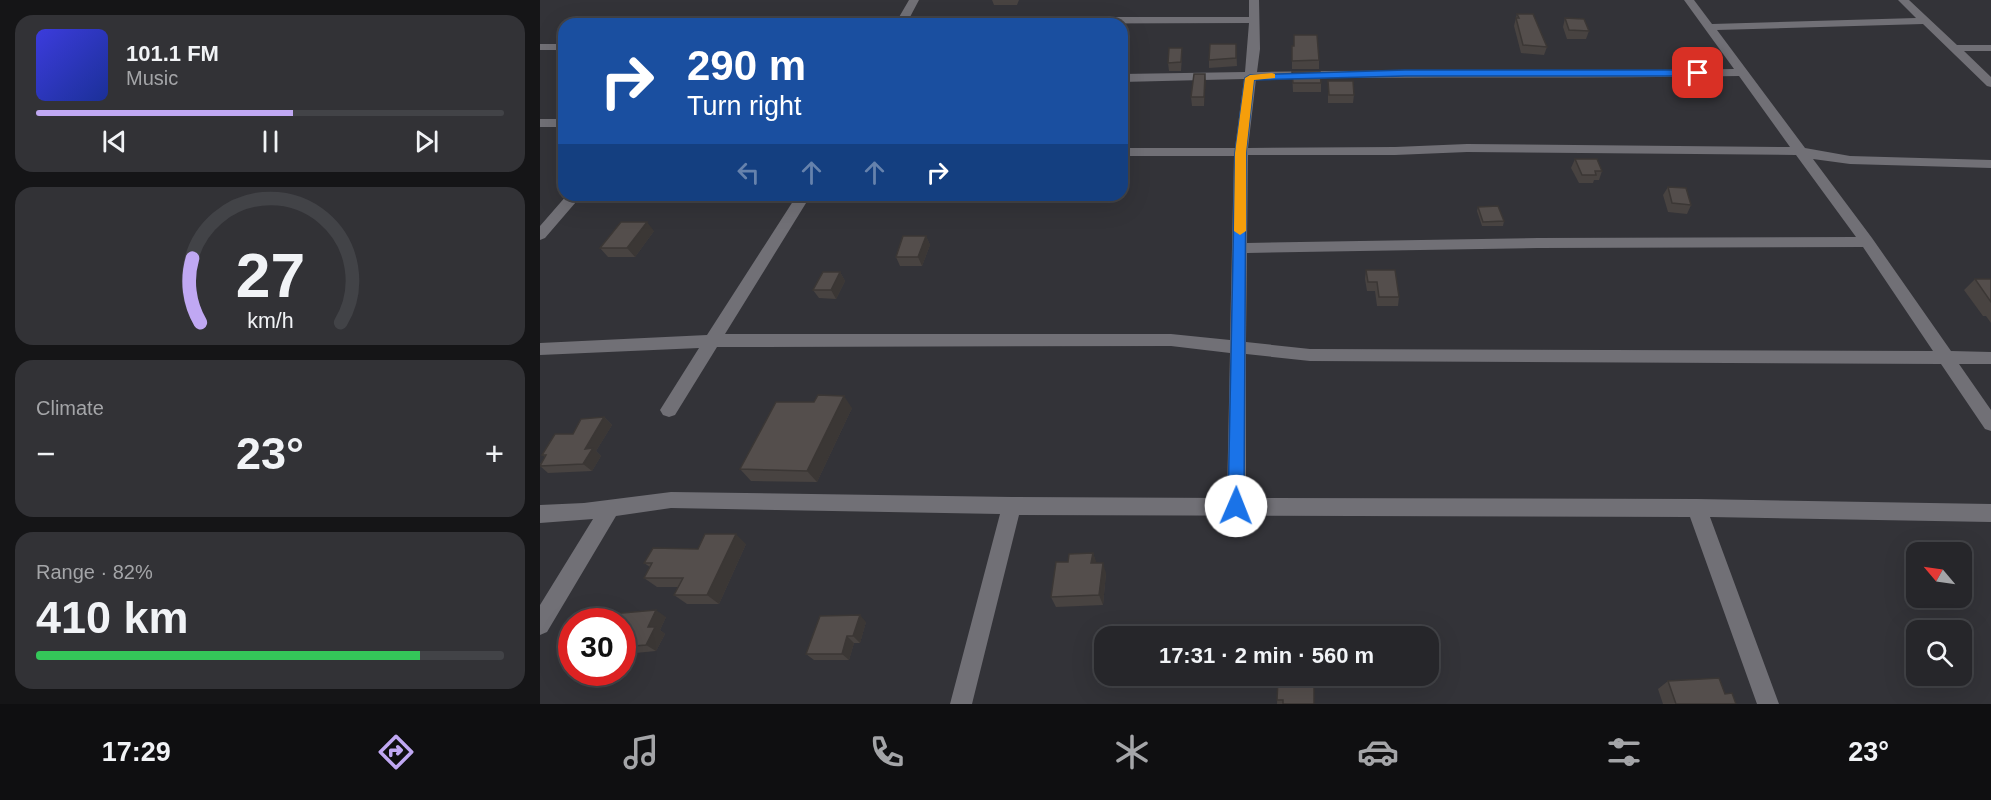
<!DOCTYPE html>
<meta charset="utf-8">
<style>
:root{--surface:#26262a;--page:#323236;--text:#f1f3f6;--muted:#a4a5a8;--line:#424347;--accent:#c0a8f3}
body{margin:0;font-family:Helvetica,sans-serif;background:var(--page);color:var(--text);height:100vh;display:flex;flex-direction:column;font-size:22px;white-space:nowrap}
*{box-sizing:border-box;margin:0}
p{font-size:20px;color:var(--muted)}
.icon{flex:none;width:33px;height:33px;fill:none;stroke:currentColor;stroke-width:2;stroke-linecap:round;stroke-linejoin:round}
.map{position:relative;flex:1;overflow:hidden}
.sheet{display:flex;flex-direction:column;gap:15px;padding:15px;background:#151517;width:540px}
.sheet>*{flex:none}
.hud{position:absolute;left:18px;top:18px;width:570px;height:183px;border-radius:18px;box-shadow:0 6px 24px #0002,0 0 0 2px var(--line);background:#1a4fa0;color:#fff;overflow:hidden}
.needle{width:39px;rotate:299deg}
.fabs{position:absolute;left:1366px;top:542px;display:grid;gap:12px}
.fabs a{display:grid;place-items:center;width:66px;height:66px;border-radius:12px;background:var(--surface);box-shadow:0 6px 24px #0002,0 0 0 2px var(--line);font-size:30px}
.speed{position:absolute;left:18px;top:608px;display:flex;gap:12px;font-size:30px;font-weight:700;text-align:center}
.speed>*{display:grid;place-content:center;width:78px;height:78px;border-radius:50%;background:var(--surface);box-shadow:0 6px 24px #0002,0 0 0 2px var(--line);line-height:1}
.speed .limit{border:9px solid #d22;background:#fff;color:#111}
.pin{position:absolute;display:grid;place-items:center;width:51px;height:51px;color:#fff;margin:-26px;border-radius:12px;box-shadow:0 3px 9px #0006}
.me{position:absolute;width:66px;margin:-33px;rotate:1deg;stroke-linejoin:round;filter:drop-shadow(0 0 4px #0008)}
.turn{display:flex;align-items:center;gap:21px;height:126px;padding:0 30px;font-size:27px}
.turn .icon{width:78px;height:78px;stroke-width:2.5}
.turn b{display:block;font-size:42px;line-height:51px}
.lanes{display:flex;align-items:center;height:57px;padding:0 30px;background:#0003;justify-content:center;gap:30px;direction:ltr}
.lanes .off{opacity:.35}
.big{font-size:45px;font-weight:800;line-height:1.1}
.sheet .widget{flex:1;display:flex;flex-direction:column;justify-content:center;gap:9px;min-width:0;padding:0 21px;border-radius:18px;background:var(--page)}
.sheet .dial{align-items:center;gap:0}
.dial svg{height:156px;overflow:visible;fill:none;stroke:var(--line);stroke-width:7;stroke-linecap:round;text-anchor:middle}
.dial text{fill:var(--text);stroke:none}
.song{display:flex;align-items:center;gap:18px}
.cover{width:72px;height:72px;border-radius:9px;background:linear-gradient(135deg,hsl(240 70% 55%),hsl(230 70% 35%))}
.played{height:6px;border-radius:3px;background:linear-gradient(90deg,var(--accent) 55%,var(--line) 55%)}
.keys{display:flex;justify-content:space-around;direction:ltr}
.heat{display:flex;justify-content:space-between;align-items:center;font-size:33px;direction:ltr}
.charge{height:9px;border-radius:4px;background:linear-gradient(90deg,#34c759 82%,var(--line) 0)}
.trip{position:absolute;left:554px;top:626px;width:345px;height:60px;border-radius:18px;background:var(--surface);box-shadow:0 6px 24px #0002,0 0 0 2px var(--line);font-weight:800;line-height:60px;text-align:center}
.menu{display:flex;height:96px;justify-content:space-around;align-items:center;background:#0f0f11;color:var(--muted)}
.menu .icon{width:42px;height:42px}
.menu .selected{color:var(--accent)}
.menu b{font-size:27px;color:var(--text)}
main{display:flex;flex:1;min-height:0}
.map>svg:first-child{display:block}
</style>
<main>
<section class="sheet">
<div class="widget">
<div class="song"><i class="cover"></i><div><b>101.1 FM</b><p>Music</p></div></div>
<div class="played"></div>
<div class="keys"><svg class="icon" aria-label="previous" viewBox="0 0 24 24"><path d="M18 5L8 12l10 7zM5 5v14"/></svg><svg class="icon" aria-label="pause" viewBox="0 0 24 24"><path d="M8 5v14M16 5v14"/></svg><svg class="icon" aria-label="next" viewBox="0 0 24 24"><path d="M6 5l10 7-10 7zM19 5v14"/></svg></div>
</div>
<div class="widget dial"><svg viewBox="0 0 100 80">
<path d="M14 69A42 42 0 1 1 86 69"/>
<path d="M14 69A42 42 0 0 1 10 36" stroke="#c0a8f3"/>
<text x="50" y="56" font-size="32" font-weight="700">27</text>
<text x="50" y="72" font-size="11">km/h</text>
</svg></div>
<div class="widget"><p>Climate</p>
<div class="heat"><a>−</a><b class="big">23°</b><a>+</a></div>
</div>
<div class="widget"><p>Range · 82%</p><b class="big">410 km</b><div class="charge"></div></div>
</section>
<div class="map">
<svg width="1451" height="704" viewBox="0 0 1451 704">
<rect width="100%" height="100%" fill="#333338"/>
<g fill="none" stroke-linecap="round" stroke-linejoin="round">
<!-- minor -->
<path fill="#717076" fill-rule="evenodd" d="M369,0H379L370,17H709V0H719L720,49L717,72C876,69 1035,72 1194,69L1144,0H1154L1172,24L1376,18L1358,0H1369L1417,45H1451V51H1424L1451,77V87L1447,86L1383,24L1177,30L1265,148L1310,156L1451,160V168L1310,164L1273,159L1332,238L1411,351L1451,352V364H1419L1451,410V431L1445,429L1401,364L770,361L706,354V498L1157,499L1451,504V522L1170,517L1239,704H1217L1150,517L479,515L432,704H410L460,514L131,508L76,516L7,632L0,635V605L53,519L0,523V505L44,503L131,492L472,497L687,498L690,353L631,346L177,347L135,415L129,417L123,415L120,410L159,348L0,355V343L167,335L257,195H271L185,334H631L690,340L694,156H582V148H695L704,79L582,82V74L705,72L709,23L355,24ZM1199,76L1250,147L927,144L855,147L708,148L716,79C877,76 1038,79 1199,76ZM927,152L1256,155L1316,237L998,238L707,243L708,155H855ZM1323,247L1393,351L770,349L706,342L707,253L998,248Z
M0,44H24V50H0Z
M0,119H24V127H0Z
M27,195H42L5,238L0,240V226Z"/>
</g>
<!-- wall -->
<path fill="#484341" d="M452,0H479L477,5H454Z
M977,14L1007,47L1004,55L981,53L974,26Z
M1025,18L1049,31L1046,39H1027L1023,27Z
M696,44L697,66L669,68V60Z
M752,46H754L779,60V69H752Z
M642,48V56L641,71H629L628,63Z
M752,72L781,83V92H753Z
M665,74L664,106H652L651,97Z
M788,81L814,95L813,103H788Z
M1035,159L1062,171L1059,180H1054L1053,183H1039L1031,168Z
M1128,187L1151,205L1147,214L1128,212L1123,195Z
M938,207L964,221L963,226H942L937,211Z
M114,231L95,257H68L60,248Z
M386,236L390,245L382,266H360L356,257Z
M826,270L859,297L858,306H837L835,291H827L825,279Z
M300,272L305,281L296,299L279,298L273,290Z
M1435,279H1451V323L1446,316H1443L1424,290Z
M312,408L277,482L211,481L200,469Z
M64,417L72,425L56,451L61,456L52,471L8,473L0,466V464L5,457L2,455L33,434Z
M206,544L179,604H147L134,595L138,587H117L104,578L110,567L104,563L158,549Z
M553,553L556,563L566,573L563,605L516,607L511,597L528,562Z
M126,617L120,630L125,634L116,651L85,654L82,659V621Z
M326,622L320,643H314L309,660H274L266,654Z
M738,680L774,704H737Z
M1128,681L1185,694L1196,704H1123L1118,689Z"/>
<!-- shaded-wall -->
<path fill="#3b3735" d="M665,74L666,82L664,106V97Z
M107,222L114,231L95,257L87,248Z
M386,236L390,245L382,266L378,257Z
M300,272L305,281L296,299L291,290Z
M304,396L312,408L277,482L267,471Z
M64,417L72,425L56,451L61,456L52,471L43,464L45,449Z
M196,534L206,544L179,604L167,595Z
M553,553L557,564L551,563Z
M563,563L566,573L563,605L559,595Z
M116,610L126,617L120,630L125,634L116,651L106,645L108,627Z
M320,615L326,622L320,643L313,636Z
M307,636L314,643L309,660L302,654Z"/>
<!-- building -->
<path fill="#544e4c" stroke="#3b3735" stroke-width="1.5" d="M977,14H993L1007,47L983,45L976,18H979Z
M1025,18L1044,19L1049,31L1029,30Z
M754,35H777L779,60L752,61V46H754Z
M670,44H696V58L669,60Z
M629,48H642L641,62L628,63Z
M752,72H780L781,83H753Z
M654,74H665L664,97H651Z
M788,81H813L814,95H789Z
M1035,159H1057L1062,171H1055L1056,175H1042Z
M1128,187L1146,188L1151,205L1132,203Z
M958,206L964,221L943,222L938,207Z
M81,222H107L87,248H60Z
M363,236H386L378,257H356Z
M826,270H855L859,297H839L837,282H828Z
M283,272H300L291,290H273Z
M1435,279H1451V302Z
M278,395L304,396L267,471L200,469L236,402H274Z
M64,417L45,449L53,448L43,464L0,466L6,455H2L15,434H33L41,419Z
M165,534H196L167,595H134L143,578H104L112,563H104L113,548L158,549Z
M553,553L551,563H563L559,595L511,597L516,562H528L529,554Z
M116,610L108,627H115L106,645L82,647V621H67L71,614Z
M320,615L313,636H307L302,654H266L280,616Z
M746,675H774V704H743V700H737L738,680H746Z
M1179,678L1185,694L1192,693L1196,704H1136L1128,681Z"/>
<!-- route -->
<path fill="#1a73e8" stroke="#114b97" stroke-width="1.5" d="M865,70H1158L1163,73L1158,76H865L714,80L706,153L704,506L702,511L696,513L691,511L688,506L695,153L705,78L710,75Z"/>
<!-- slow -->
<path fill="#f59e0b" d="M732,73L735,74V78L714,80L706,153V231L700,235L694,231L695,153L705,78L710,75Z"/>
</svg>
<div class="fabs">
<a><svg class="needle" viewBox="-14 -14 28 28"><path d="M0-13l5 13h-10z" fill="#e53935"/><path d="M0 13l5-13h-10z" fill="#a4a5a8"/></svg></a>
<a><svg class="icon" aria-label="search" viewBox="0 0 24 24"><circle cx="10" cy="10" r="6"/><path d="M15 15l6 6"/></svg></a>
</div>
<div class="speed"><div class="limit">30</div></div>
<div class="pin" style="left:1158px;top:73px;background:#d93025"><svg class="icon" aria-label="arrive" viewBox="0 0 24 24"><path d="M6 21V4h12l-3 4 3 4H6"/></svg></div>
<svg class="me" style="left:696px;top:506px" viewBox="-20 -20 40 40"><circle r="19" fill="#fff"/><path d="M0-13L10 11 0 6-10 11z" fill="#1a73e8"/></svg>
<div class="trip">17:31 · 2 min · 560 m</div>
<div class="hud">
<div class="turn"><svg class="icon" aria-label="right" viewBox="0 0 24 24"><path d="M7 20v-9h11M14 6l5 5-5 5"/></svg><div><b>290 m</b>Turn right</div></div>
<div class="lanes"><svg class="icon off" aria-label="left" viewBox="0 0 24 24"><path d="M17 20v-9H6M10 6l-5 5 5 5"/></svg><svg class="icon off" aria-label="ahead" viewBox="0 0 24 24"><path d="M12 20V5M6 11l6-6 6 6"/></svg><svg class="icon off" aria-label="ahead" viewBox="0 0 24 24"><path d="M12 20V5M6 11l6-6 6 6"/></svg><svg class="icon" aria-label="right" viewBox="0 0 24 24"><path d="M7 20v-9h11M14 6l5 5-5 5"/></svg></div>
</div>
</div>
</main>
<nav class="menu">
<b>17:29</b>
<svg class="icon selected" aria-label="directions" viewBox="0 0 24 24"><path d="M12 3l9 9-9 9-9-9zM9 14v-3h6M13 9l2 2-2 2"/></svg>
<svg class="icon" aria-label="music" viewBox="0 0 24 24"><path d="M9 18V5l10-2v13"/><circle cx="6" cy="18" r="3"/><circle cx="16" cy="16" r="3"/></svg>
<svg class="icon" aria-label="phone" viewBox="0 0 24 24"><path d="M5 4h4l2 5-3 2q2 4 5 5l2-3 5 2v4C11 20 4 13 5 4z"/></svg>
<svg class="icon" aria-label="climate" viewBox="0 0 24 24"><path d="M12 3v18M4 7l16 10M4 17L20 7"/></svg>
<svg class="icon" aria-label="car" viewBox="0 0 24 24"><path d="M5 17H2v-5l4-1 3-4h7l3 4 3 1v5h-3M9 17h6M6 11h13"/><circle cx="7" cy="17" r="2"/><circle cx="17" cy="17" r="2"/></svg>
<svg class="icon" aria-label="filters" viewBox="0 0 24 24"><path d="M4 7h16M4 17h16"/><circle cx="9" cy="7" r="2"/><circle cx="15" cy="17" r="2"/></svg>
<b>23°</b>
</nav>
